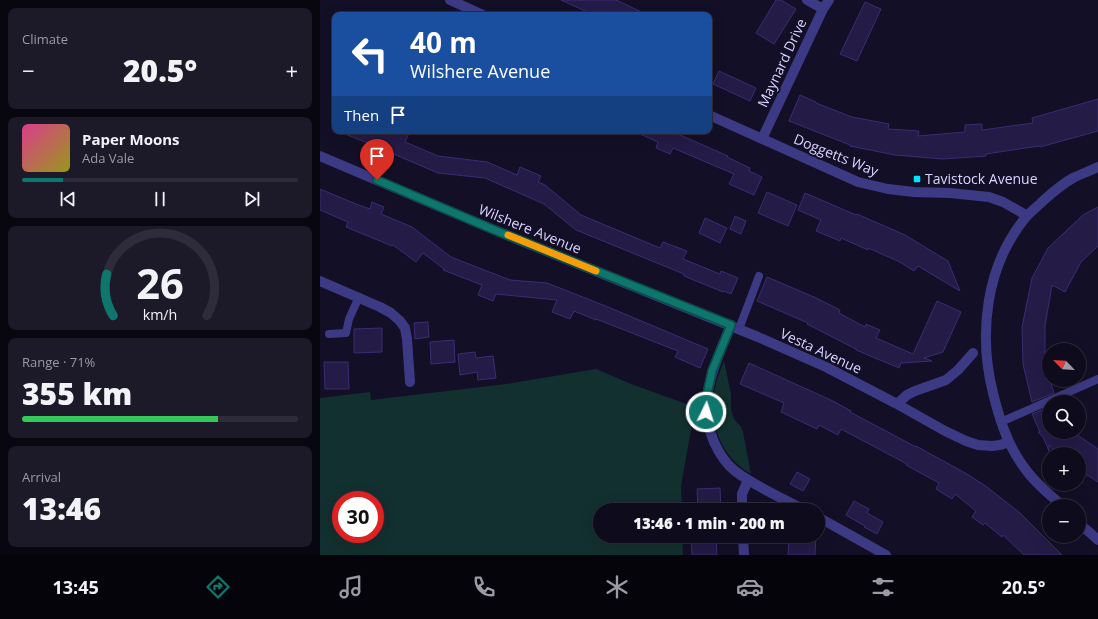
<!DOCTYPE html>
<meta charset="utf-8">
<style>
:root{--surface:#0e0b1c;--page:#1c1929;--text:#f1f3f6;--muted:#9b9ba3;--line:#2e2b3b;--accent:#0f766e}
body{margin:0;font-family:"Open Sans",sans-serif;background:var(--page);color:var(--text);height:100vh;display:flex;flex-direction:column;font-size:15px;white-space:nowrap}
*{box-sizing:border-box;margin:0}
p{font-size:13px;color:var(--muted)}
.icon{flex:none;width:22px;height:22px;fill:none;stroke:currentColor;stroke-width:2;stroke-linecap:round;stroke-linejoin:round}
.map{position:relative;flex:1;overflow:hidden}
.sheet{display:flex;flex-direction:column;gap:8px;padding:8px;background:#08060f;width:320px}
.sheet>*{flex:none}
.hud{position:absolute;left:12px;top:12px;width:380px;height:122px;border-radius:8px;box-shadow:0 4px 16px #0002,0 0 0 1px var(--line);background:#1a4fa0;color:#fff;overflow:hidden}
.needle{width:26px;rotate:295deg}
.fabs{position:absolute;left:722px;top:343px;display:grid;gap:8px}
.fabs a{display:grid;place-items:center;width:44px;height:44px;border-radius:50%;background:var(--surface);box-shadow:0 4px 16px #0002,0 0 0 1px var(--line);font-size:20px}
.speed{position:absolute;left:12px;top:491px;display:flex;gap:8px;font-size:20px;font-weight:700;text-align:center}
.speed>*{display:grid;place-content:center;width:52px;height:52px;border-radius:50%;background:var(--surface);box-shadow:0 4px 16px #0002,0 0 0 1px var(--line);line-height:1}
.speed .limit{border:6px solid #d22;background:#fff;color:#111}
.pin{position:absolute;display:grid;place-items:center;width:34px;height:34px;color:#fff;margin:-41px -17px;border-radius:50% 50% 50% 0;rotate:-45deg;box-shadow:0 0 4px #0007}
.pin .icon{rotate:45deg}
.me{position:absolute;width:44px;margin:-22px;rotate:4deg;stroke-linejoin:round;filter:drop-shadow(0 0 3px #0008)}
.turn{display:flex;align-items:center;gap:14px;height:84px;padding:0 12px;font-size:18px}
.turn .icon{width:52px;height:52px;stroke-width:2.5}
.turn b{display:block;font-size:28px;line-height:34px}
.then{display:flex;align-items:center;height:38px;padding:0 12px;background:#0003;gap:8px;font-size:15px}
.big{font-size:30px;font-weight:800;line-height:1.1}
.sheet .widget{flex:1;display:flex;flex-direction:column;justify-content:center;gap:6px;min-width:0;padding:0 14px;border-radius:8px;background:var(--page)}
.sheet .dial{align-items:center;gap:0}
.dial svg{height:104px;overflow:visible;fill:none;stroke:var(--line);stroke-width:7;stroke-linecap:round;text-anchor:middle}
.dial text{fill:var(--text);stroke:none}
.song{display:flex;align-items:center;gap:12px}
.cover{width:48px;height:48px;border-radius:6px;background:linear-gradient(135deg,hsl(330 70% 55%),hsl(60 70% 35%))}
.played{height:4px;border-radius:2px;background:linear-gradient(90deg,var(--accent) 15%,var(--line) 15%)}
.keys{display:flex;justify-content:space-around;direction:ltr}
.heat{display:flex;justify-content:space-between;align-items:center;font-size:22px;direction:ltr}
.charge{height:6px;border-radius:3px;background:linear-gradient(90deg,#34c759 71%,var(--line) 0)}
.trip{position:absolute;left:273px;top:503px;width:232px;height:40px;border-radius:20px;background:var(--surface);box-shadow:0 4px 16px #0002,0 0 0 1px var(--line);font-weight:800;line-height:40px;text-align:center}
.dock{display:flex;height:64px;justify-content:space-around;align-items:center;background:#06040b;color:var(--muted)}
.dock .icon{width:28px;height:28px}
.dock .selected{color:var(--accent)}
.dock b{font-size:18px;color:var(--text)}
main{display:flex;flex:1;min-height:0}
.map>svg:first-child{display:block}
</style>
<main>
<section class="sheet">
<div class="widget"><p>Climate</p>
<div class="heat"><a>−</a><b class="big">20.5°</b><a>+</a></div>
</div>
<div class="widget">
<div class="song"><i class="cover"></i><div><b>Paper Moons</b><p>Ada Vale</p></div></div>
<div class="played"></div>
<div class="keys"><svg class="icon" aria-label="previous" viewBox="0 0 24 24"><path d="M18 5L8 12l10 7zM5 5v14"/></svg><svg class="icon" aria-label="pause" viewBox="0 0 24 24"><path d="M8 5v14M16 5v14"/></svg><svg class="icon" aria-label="next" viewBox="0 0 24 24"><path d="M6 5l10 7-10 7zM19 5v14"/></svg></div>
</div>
<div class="widget dial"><svg viewBox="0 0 100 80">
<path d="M14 69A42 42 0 1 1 86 69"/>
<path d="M14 69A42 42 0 0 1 9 37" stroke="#0f766e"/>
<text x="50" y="56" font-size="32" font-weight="700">26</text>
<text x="50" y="72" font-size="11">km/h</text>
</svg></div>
<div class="widget"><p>Range · 71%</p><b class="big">355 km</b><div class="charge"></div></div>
<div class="widget"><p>Arrival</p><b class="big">13:46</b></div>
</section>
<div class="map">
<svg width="778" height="555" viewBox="0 0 778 555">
<rect width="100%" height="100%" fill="#130f26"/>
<!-- green -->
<path fill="#12302f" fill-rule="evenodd" d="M404,361L411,394V410L414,419L421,427L423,432L431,474C404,459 391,429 393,400C394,386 399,373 404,361Z
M276,369L311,384L375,407L361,486L362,510H280V536H362L363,555H0V398L50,392L51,400L186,384ZM21,500H55V534H21Z"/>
<!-- building -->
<path fill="#241b47" stroke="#3b2d73" d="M241,0H296L328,15H274Z
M456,0H461L476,9L454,44L436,33Z
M545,2L561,9L537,61L520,54Z
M399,71L436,88L430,101L393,84Z
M480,95L496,102V103L532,117L569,124L568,129L599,131L598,136L645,132V125L662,124V130L713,123L712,118L778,99V131L720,147L719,146L666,154V156L623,159L575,155L530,146V145L469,121Z
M20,131H90L85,142L118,156L167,162L197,175L200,167L221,176L218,182L225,185L261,215L340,248L343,242L367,251L363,259L400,274L401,271L418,278L411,294L404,291L403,292L364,276V274L256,230L224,204L165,178L118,173L55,146L20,132Z
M313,131H351L408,156L407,157L430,168L429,171L442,177L434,195L409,184L414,174L353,148L350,154L336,148L338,142Z
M0,189L36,204L50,209L52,202L64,207L61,214L92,227L131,257L190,280L227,283L288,307L388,349L380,368L355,357L358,351L276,319V320L254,311L250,319L232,312L237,300L176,294L173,301L158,295L162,285L123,270L124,269L103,253L96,262L73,245L72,246L26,227L28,222L0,210Z
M447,192L477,205L468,226L438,213Z
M485,193L536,215L537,214L585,235L628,261L640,291L598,266L594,271L580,262L548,248V250L521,238L520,241L496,231L501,220L478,210Z
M778,207V246L761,262L745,292L732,285L725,326V358L729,374V380H730L734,393L712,402L703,364L702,327L712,278L728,248L763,215Z
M415,216L426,221L421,234L410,229Z
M385,218L407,228L400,243L379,233Z
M447,277L494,297L520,310L519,313L545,327L546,324L560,330L556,338L593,354L617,301L641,312L623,352L604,358L612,361L581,363L579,368L536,350V349L487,324L488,323L437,301Z
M108,322L109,337L95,339L94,323Z
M62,328V352L34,353V329Z
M134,340L135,362L111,364L110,342Z
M155,352L156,358L173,356L176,378L158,380L157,372L140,375L138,354Z
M4,362H28L29,389H5Z
M429,363L513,401L531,411L530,412L596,447V446L647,474L667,487L700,513L742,555H704L683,535L682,537L665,523L663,525L652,517L656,511L635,494L632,499L616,489L619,483L586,465L587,464L521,429L518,435L499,425L497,429L461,412L464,403L420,384Z
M729,407V432H753L778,449V482L759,470V454H737L729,445V451L723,437L718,432H720L712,414Z
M477,472L490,479L483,491L470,484Z
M400,488L401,510H378L377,489Z
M534,501L549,509L547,513L563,522L557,534L544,527L545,526L526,515Z
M374,536H396L397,555H372L371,539H374Z
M469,536H496L495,555H468Z"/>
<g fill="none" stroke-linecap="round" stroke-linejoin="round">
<!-- lane -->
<path stroke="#3d3a85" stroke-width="8" d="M419,329L439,276
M9,334L26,333L29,319L39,297
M681,422L778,379"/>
<!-- street -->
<path stroke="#3d3a85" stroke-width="10" d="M130,0L163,15
M487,0L503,9
M389,115L538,182L568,189L594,192L630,193L669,197L683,202L699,211L707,216
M442,139L503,9L509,0
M0,156L172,229L438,337L506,367L577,404L625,431L646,441L658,445L672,446L680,445L689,442
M0,281L60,307L71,313L80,321L85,328L87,339L90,382
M411,325C395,364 376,400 394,442C399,453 406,464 415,471C436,487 462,498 485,510
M577,404L587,395L595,391L626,380L638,370L653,353
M743,506C727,493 712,480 701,463C686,441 679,417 673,393C658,333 666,265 706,217C711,211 718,206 724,200C733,192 742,184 753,178C761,174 770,171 778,167
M422,510V494L428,480
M498,517L566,555
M759,523C765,529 772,534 778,540
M423,536L424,555"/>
</g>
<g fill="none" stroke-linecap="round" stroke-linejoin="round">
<defs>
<path id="route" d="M57,180L172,229L411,325L392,371L388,390L386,412"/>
</defs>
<!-- route casing -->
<use href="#route" stroke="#0a4d48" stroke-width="10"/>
<!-- route -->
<use href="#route" stroke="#0f766e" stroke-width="7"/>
<!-- slow -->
<path stroke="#f59e0b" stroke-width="7" d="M188,235L276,271"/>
</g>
<!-- markers -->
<rect fill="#00e5ff" stroke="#130f26" stroke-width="1.5" x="593" y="175" width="8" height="8" rx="2"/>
<g text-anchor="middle" stroke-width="4" stroke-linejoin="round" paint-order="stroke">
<!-- street labels -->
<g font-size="14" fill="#d9d4ff" stroke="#130f26">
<text transform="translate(462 63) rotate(-65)" y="5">Maynard Drive</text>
<text transform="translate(516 155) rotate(22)" y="5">Doggetts Way</text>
<text transform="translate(210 229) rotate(22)" y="5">Wilshere Avenue</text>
<text transform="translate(501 351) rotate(25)" y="5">Vesta Avenue</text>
</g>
<!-- poi labels -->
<g font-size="14" fill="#d9d4ff" stroke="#130f26" text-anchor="start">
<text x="605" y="184">Tavistock Avenue</text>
</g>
</g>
</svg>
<div class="fabs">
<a><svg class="needle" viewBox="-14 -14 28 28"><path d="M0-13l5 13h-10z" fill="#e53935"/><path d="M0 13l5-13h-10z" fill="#9b9ba3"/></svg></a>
<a><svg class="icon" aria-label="search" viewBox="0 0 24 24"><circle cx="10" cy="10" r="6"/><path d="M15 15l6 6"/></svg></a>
<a>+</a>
<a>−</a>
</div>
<div class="speed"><div class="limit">30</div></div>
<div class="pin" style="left:57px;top:180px;background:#d93025"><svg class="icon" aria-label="arrive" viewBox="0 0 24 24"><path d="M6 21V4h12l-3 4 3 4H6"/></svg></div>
<svg class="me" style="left:386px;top:412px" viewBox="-20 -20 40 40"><circle r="17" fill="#0f766e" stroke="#fff" stroke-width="3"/><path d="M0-11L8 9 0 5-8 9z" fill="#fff"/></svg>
<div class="trip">13:46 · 1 min · 200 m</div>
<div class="hud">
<div class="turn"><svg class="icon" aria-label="left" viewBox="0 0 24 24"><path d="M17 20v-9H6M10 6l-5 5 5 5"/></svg><div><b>40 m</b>Wilshere Avenue</div></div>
<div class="then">Then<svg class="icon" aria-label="arrive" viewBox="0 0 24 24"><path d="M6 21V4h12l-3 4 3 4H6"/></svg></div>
</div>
</div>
</main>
<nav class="dock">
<b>13:45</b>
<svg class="icon selected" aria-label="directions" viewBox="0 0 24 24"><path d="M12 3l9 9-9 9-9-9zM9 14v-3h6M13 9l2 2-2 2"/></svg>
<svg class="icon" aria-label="music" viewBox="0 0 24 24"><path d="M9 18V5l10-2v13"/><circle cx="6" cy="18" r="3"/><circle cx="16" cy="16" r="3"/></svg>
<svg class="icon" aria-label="phone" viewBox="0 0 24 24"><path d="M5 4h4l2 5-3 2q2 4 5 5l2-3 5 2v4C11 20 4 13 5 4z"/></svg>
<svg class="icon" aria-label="climate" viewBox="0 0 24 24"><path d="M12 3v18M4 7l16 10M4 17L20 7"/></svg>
<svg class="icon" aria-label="car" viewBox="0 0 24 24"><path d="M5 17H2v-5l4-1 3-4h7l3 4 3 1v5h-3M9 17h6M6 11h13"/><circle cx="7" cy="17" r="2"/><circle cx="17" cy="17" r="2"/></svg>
<svg class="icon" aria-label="filters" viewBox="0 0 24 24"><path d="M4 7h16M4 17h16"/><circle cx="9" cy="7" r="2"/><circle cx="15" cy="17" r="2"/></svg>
<b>20.5°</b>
</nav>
